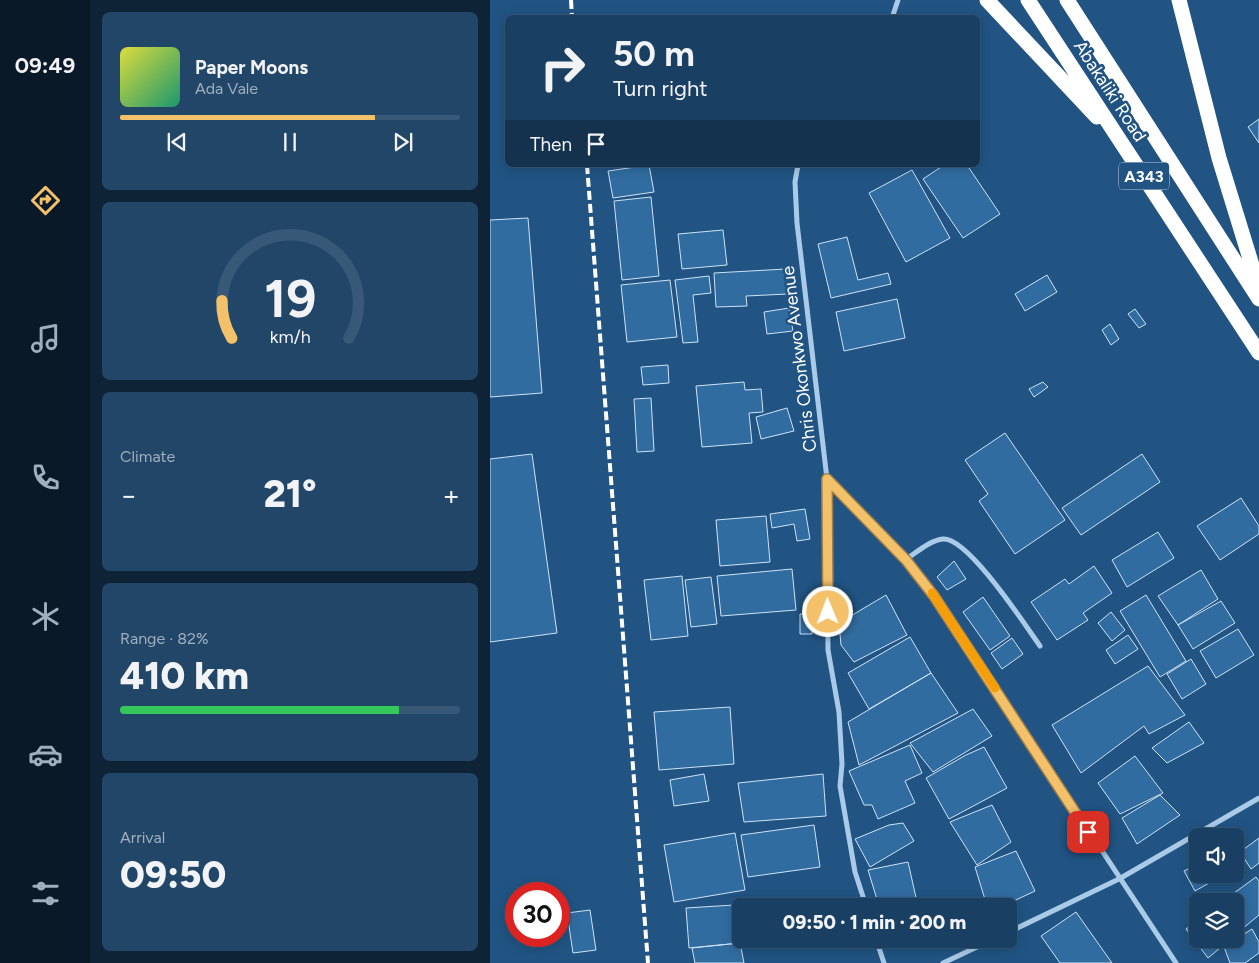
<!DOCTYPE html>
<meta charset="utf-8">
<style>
:root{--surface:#193f62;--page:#224668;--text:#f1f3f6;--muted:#9fafbe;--line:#375877;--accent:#f4c16b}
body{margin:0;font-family:Figtree,sans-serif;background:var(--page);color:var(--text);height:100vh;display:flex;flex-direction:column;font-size:19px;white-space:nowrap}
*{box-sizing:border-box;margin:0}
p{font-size:16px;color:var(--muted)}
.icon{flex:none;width:28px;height:28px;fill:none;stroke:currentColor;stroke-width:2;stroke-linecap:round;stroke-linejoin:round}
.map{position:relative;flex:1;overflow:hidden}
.sheet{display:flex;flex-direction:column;gap:12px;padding:12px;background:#0e2336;width:400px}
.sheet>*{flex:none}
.top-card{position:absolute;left:15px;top:15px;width:475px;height:152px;border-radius:8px;box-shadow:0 2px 12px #0003,0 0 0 1px var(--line);background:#193f62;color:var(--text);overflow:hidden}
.buttons{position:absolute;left:699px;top:828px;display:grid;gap:10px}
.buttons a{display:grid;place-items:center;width:55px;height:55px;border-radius:8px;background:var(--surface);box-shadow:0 2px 12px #0003,0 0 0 1px var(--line);font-size:25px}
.speed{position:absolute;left:15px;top:882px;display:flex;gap:10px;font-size:25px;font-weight:700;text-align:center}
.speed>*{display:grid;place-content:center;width:65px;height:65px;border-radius:50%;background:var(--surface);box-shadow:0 2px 12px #0003,0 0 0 1px var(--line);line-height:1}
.speed .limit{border:8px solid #d22;background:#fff;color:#111}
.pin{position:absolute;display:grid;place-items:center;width:42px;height:42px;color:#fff;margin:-21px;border-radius:10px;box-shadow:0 2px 8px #0006}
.me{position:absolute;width:55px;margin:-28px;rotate:359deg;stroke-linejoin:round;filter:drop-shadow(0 0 4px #0008)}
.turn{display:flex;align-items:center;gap:18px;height:105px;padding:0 25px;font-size:22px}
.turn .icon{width:65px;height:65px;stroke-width:2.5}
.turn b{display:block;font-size:35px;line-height:42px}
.then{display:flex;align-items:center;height:48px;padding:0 25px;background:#0003;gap:10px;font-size:19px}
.big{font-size:38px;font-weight:800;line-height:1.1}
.sheet .tile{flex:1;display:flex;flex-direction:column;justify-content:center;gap:8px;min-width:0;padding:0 18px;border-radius:8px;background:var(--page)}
.sheet .dial{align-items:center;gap:0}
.dial svg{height:130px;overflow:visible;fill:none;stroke:var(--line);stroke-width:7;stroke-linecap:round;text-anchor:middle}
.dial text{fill:var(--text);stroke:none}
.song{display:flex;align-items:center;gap:15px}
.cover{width:60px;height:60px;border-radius:8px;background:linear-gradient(135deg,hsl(60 70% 55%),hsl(160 70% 35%))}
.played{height:5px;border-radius:2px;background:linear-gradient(90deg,var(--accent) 75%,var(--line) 75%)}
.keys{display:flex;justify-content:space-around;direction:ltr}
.heat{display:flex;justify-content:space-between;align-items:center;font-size:28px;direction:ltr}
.charge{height:8px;border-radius:4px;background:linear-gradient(90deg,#34c759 82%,var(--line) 0)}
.trip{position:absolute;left:242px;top:898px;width:285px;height:50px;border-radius:8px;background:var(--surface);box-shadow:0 2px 12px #0003,0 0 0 1px var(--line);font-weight:800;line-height:50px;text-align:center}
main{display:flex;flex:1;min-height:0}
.dock{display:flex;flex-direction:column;width:90px;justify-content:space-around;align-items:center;background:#0a1927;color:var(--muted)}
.dock .icon{width:35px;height:35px}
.dock .current{color:var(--accent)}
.dock b{font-size:22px;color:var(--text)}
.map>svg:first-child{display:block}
</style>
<main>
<nav class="dock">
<b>09:49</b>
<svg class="icon current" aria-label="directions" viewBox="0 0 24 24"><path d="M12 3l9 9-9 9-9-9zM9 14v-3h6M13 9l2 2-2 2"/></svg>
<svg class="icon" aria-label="music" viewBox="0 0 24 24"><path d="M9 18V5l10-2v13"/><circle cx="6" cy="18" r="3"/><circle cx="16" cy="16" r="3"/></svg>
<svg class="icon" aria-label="phone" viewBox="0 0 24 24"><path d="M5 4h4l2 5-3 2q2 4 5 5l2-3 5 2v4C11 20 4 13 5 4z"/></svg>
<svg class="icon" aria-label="climate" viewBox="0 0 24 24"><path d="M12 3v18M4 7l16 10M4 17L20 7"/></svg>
<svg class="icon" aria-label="car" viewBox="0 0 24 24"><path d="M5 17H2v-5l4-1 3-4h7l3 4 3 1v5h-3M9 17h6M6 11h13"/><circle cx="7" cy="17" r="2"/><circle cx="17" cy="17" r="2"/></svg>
<svg class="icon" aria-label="filters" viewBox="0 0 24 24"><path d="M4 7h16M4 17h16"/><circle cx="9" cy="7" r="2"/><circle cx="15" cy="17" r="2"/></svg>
</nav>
<section class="sheet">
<div class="tile">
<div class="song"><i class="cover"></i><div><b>Paper Moons</b><p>Ada Vale</p></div></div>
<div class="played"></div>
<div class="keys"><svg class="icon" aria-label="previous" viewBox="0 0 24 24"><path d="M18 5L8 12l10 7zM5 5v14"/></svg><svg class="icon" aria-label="pause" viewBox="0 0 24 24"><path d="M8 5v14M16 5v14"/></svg><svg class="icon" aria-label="next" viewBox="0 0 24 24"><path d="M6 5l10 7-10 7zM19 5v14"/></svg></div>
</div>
<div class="tile dial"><svg viewBox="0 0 100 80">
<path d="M14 69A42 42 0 1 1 86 69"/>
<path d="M14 69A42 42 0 0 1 8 46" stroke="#f4c16b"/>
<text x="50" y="56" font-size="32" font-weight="700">19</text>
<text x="50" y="72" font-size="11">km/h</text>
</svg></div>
<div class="tile"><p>Climate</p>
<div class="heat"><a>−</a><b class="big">21°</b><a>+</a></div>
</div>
<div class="tile"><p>Range · 82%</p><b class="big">410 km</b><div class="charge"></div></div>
<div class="tile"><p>Arrival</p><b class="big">09:50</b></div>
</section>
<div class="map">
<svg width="769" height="963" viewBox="0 0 769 963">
<rect width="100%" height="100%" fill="#215483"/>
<!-- building -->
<path fill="#316ca0" stroke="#cde3f6" d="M769,119V143L758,127Z
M159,165L164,192L123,198L118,171Z
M454,165H477L510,214L473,238L433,179Z
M422,170L460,238L416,262L379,193Z
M161,197L169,276L132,280L124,201Z
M38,218L52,393L0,397V220Z
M233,230L237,265L192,269L188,234Z
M357,237L368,280L398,273L401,284L341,298L328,244Z
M296,269L298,294L256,296L257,306L226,307L224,273Z
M557,275L567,292L535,311L525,294Z
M219,276L221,293L203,295L208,342L193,343L185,280Z
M180,280L187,337L137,342L131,285Z
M407,299L415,338L354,351L346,312Z
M299,308L303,331L277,334L274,312Z
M645,309L656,324L649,328L638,314Z
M620,324L629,339L621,345L612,330Z
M178,365L179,383L153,385L151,367Z
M254,382L255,390L271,389L273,412L259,413L262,443L212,447L206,386Z
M553,382L558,387L544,397L539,389Z
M161,398L164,451L147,452L144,399Z
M297,408L304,431L271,439L266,417Z
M515,433L575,520L525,554L489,501L498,494L475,460Z
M42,454L67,633L0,642V459Z
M652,454L670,482L591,535L572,508Z
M751,498L769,526V534L730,560L707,526Z
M315,509L320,539L307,541L304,524L282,528L280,514Z
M276,516L280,562L230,566L226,520Z
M668,532L684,558L637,587L622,560Z
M464,561L476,579L457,590L447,577Z
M604,566L622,593L593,613L598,620L567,640L541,602L575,579L579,584Z
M302,569L306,610L231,616L227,576Z
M711,570L728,599L688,625L668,596Z
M192,576L198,636L161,640L154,580Z
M221,577L227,624L201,627L195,580Z
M396,595L417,635L364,662L351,645L349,623Z
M656,595L696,661L670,677L630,611Z
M493,597L520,636L500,650L473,612Z
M731,601L745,623L703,649L688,625Z
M621,612L635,630L622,641L608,623Z
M310,614H322V634H310Z
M748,629L764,655L726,678L710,651Z
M638,635L648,649L625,664L616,650Z
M420,637L441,673L379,709L358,673Z
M522,638L533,654L512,669L501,653Z
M701,659L716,684L692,699L677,674Z
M658,666L695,715L659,734L654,726L591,773L562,725Z
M441,673L468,713L369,765L358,722Z
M240,707L244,764L169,770L164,712Z
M483,709L502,736L443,772L420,743Z
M699,722L714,743L677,763L662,748Z
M420,745L432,773L415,781L425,803L388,819L382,805H374L359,771Z
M494,747L517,788L459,819L436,778L476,755Z
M645,756L673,793L630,814L608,783Z
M214,774L219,801L184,806L180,780Z
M333,774L336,816L254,822L248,783Z
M670,795L690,815L647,844L632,818Z
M502,805L521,842L487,865L460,822Z
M413,823L424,841L380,867L365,839L399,825Z
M324,825L330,867L258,877L251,835Z
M245,833L255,890L184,902L174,845Z
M769,838V863L761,869L750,852Z
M526,851L545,891L513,906H497L485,867Z
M418,862L427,902L408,906H389L378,870Z
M708,864V874H735L705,891L694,871Z
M766,877L769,881V915L745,935V901H733Z
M244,905L249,943L199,948L196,908Z
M100,910L106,950L83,953L77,913Z
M586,912L622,963H570L551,936Z
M708,920V939H741L718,958L696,929Z
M762,929L769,942V953L755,963H740L734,947Z
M250,943L254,963H205L202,948Z"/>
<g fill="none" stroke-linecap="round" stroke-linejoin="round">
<!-- street -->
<path stroke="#a9cbe8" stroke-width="5" d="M402,18L408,0
M308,165L305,182L307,223L337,479L338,650L349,712L352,764L350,786L365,872L376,906
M337,479L415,560L444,596L686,963
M415,560C426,553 440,540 453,539C478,537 535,625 550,646
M519,932L629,879L769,798
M386,939L394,963
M453,963L504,939"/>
<!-- highway -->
<path stroke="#fff" stroke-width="15" d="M497,0L607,117
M538,0L769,353
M577,0L769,299
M689,0L729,158L769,288"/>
<!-- rail -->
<path stroke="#fff" stroke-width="4" stroke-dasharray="9 4" stroke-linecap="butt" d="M81,0L82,18
M97,165L158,963"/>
</g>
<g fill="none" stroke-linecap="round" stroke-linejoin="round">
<defs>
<path id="route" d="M338,612L337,479L416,560L444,596L598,832"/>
</defs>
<!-- route casing -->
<use href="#route" stroke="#9f7d46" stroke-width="12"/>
<!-- route -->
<use href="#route" stroke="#f4c16b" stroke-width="9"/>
<!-- slow -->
<path stroke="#f59e0b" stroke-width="9" d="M442,593L505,688"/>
</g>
<g text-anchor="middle" stroke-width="5" stroke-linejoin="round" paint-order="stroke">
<!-- shield labels -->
<rect fill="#215483" stroke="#bcccda" stroke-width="1" x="629" y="162.5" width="50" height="27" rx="4"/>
<g font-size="16" font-weight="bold" fill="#fff">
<text x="654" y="182">A343</text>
</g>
<!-- street labels -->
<g font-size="18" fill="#fff" stroke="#215483">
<text transform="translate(620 91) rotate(57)" y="6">Abakaliki Road</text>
<text transform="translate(309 359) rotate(-97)" y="6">Chris Okonkwo Avenue</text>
</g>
</g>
</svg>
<div class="buttons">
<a><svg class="icon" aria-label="sound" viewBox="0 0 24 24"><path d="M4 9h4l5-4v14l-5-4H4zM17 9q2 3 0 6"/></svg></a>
<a><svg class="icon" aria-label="layers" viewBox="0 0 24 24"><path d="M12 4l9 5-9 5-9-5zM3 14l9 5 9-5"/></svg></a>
</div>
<div class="speed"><div class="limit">30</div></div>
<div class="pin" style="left:598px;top:832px;background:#d93025"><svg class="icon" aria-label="arrive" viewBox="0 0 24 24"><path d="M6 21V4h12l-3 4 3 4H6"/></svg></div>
<svg class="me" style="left:338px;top:612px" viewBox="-20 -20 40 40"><circle r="17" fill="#f4c16b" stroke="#fff" stroke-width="3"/><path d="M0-11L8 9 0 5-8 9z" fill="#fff"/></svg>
<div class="trip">09:50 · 1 min · 200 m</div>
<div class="top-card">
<div class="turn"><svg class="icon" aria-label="right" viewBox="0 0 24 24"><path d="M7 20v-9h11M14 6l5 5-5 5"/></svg><div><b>50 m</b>Turn right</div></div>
<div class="then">Then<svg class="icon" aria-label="arrive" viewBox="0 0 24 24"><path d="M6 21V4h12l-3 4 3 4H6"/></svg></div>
</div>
</div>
</main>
